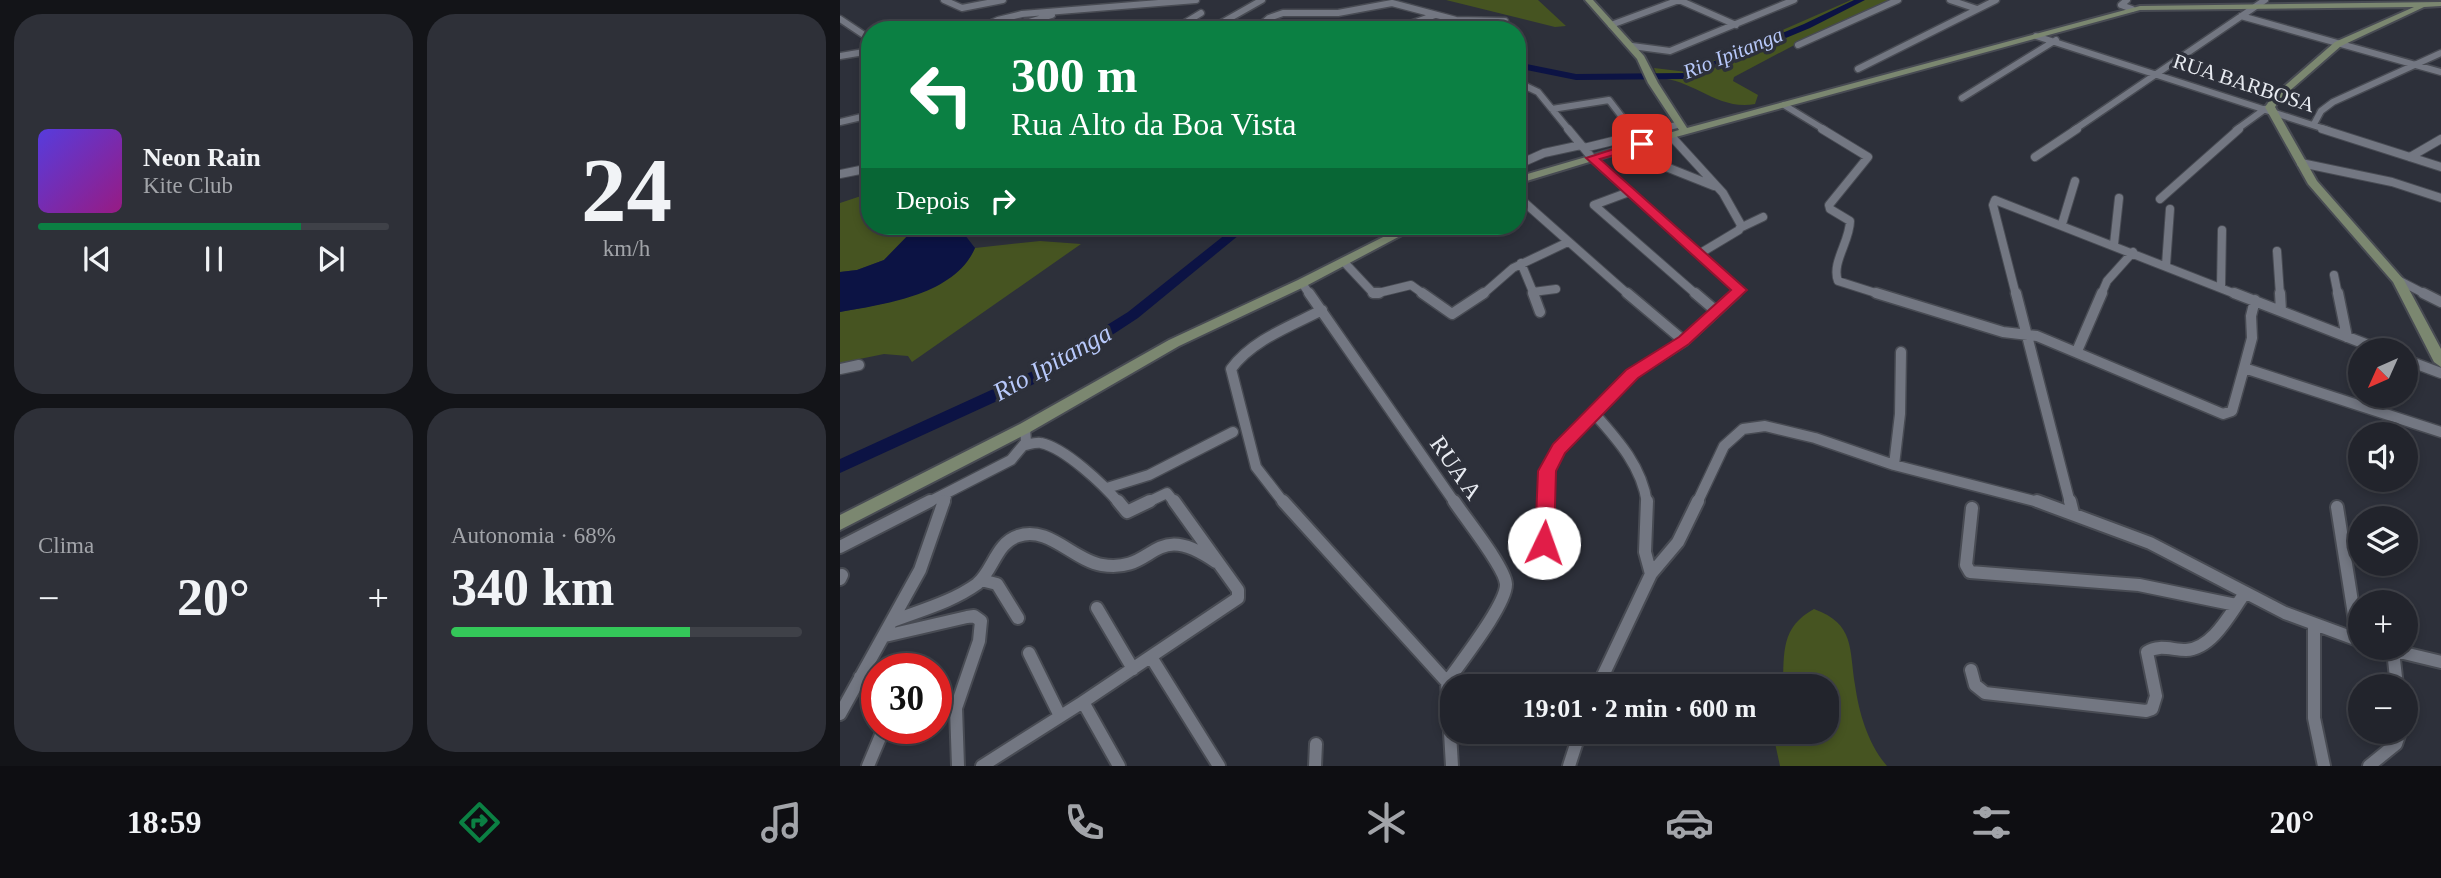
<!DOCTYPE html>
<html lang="pt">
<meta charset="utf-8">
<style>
:root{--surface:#22242c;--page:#2e3038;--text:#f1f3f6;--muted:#a2a4a9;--line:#3f4148;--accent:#0b8043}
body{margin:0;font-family:Georgia,serif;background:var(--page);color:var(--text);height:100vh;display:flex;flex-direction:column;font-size:26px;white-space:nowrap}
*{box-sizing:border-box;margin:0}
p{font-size:23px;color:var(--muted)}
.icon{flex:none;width:38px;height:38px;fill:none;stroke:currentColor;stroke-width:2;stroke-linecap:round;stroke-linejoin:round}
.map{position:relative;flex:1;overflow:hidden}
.panel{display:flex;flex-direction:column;gap:14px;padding:14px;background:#131418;width:840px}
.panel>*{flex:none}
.top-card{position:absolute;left:21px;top:21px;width:665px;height:214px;border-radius:28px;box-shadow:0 4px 10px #0003,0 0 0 2px var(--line);background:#0b8043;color:#fff;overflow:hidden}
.needle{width:46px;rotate:225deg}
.fabs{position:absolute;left:1508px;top:338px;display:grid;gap:14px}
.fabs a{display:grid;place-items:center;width:70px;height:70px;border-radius:50%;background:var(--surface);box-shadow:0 4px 10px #0003,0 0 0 2px var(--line);font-size:35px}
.speed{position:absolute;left:21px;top:653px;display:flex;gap:14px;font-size:35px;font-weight:700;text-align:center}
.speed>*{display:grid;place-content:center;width:91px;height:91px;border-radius:50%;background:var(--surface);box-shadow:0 4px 10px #0003,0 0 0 2px var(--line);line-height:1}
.speed .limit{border:10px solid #d22;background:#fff;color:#111}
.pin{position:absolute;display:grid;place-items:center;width:60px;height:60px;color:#fff;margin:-30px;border-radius:14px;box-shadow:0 4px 10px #0006}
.me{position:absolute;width:77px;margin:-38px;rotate:3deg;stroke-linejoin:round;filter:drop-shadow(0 0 5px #0008)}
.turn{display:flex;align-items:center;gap:24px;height:147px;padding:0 35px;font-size:32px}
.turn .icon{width:91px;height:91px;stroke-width:2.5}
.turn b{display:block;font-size:49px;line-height:60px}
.then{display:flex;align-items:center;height:66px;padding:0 35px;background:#0003;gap:14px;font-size:26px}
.big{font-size:52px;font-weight:800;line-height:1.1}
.panel .tile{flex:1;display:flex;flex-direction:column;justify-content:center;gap:10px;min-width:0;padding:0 24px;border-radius:28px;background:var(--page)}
.panel .dial{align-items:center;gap:0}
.dial b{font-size:91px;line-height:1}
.song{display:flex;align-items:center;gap:21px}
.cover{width:84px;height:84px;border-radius:10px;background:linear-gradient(135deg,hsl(250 70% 55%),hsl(310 70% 35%))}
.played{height:7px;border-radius:4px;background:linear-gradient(90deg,var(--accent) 75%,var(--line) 75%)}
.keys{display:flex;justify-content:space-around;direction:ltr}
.heat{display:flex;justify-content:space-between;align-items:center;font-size:38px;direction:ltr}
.charge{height:10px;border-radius:5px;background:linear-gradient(90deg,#34c759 68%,var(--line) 0)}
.panel .tiles{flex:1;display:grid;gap:14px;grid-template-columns:repeat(2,1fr)}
.trip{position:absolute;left:600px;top:674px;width:399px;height:70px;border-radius:28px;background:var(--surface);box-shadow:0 4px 10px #0003,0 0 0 2px var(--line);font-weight:800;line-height:70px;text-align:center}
.dock{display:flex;height:112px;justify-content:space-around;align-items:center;background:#0e0e12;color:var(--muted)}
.dock .icon{width:49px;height:49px}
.dock .active{color:var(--accent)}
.dock b{font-size:32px;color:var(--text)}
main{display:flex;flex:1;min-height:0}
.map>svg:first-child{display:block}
</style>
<main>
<section class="panel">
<div class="tiles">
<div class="tile">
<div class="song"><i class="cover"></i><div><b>Neon Rain</b><p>Kite Club</p></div></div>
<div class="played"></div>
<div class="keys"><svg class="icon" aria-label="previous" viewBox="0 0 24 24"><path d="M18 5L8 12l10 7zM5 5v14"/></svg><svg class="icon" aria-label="pause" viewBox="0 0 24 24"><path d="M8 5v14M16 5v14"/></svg><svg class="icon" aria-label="next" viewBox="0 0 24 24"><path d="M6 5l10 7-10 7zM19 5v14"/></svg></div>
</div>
<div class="tile dial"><b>24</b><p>km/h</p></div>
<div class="tile"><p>Clima</p>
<div class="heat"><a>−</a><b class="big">20°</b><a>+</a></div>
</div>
<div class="tile"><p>Autonomia · 68%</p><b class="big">340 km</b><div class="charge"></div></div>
</div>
</section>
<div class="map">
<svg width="1601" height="766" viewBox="0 0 1601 766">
<rect width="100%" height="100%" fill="#2d303a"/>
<!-- green -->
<path fill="#465421" d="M606,0H698L726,26L715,27Z
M1011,0H1052L977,33L894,77L893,81L918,95L915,104C878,111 853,79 818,78L814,68L847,72Z
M30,193V226H77L44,260L17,270L0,272V203Z
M200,241L241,244L72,362L68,356L44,354L0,363V312C43,304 115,293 135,248Z
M974,609C1015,624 1009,648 1015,685C1019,713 1028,744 1047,766H940L935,743L937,732H987V686H943C944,652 941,627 974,609Z"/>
<!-- water -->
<path fill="#0c1344" d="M77,226H118L135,248C115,295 45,304 0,312V272L17,270L44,260Z"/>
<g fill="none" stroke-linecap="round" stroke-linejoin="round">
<!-- river -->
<path fill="#0c1344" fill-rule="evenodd" d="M1014,0H1025L970,28L846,79L736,80L677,68V62L736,74L845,73L964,24Z
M396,226H410L298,318L205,379L0,473V459L193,371L288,312Z"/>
<defs>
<path id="minor-far3" d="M104,0L122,8L163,0
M839,0L896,25
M1110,0L1137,9
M1287,0L1281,5L1292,9
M1401,16L1601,72
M0,19L30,39
M771,25L839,0
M145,30L143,27L158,20L182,14L356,0
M162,30L212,15
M333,30L361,13
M369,30L422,0
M442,30L421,25L429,18L443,13H498L552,3L616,20L665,21
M554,30L595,15
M1196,36L1488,130
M958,45L1058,0
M792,46L830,51L954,0
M0,56L30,51
M1018,69L1156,0
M677,82L698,92L729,130
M1122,98L1216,40
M944,105L985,130
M712,109L769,100L792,130
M0,122L30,115
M1474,124L1481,111L1493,102L1601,53
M815,130L837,125
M1234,130L1425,0
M1396,130L1425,109"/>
<path id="minor-far2" d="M728,129L752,158L899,290L894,295
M790,129L802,144
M982,129L1028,157L989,205L990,209L1010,221C1010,241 991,263 998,281L1042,295
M1482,129L1601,167
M831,136L883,193L901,225L899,230L859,254
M788,147L796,155L874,186
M744,148L822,129
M1195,157L1237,129
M1570,157L1601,139
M1461,163L1552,182L1601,198
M677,165L704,153L741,145
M0,174L30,168
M789,192L754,205L857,295
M677,196L789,295
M1320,199L1399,129
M1222,224L1235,181
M902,227L923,217
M1274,244L1279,198
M1437,251L1440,295
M504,262L534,294L571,285L585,295
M681,263L693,292L716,289
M1326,265L1330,209
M1494,275L1498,295
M1558,280L1587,295
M462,283L470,295
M1381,287L1382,230
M693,292L694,295
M642,295L673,268L728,242
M1176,295L1153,205L1155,200L1398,295
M1261,295L1267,281L1293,252"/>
<path id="minor-far1" d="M469,293L615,503
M533,293H539
M582,293L612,314L644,293
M693,293L700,312
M787,293L844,341
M855,293L876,311
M1036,293L1163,332L1197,336L1383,414L1392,411L1404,368L1601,432
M1176,293L1230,503
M1394,293L1541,350
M1440,293L1441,311
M1498,293L1507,337
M1583,293L1601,302
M1237,351L1262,293
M1566,360L1601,373
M1404,368L1412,338L1411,316L1415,300
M0,369L19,365
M753,412C777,439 802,466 807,503
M185,445C190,444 197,442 201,443C225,448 264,485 279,503
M1054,465L1060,414L1061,352
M267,488L309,475L393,432
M87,503L171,460L186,442L185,428
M104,503L107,493
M306,503L327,493L335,503
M444,503L416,467L391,369C412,340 451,326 482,310
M706,503L707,471L719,449L792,374L844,341L896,293
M857,503L884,446L903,429L925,426L975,438L1054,465L1202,503"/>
<path id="minor" d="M278,501L287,512L310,501
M443,501L607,682
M807,501L805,552L811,574
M1197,501L1310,543L1445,613L1521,641
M1230,501L1233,513
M1497,507L1518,640
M1132,508L1126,565L1130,572L1299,585L1396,605
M704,543L706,501
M0,547L90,501
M0,579L2,575
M141,580L157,584L178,618
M257,608L293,669
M53,621C81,610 112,602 137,584C153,571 156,543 178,536C208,525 233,560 262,565C317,574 311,517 376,562
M1474,626V718L1484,766
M45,636L127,617L134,616L141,621L139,641L116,708L118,766
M1543,648L1601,662
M1553,651L1557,686
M189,653L220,716
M311,657L379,766
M1131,670L1135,685L1145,693L1306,711L1312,709L1316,696L1307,652C1319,644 1332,650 1346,650C1373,649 1391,612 1405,593
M20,677L37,675
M607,682C620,663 667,604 666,584C665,567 625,518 614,501
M607,682L612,766
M758,686L811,574L838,542L858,501
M243,702L398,598V590L334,501
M0,714L80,570L104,501
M28,766L44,728
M142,766L243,702L279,766
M475,766L476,744
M729,766L740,732
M1529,766L1556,744L1560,732"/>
<path id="secondary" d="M745,0H753L804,56L818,83L847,128L1300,6L1601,2V6L1584,7L1501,46L1439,100L1435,107L1477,181L1564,280L1601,349V367L1594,362L1553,282L1468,184L1425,107L1433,96L1495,42L1574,7L1300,10L792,149L677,184V177L839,130L808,83L797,59Z
M565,226H579L466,286L339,346L190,432L0,530V515L180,424L329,340L458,280Z"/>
</defs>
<!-- minor-far3 casing -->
<use href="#minor-far3" stroke="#484b53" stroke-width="9"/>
<!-- minor-far2 casing -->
<use href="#minor-far2" stroke="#484b53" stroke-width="10"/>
<!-- minor-far1 casing -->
<use href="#minor-far1" stroke="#484b53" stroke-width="13"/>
<!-- minor casing -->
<use href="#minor" stroke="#484b53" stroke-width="16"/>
<!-- secondary casing -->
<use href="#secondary" stroke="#484b53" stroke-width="4"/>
<!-- minor-far3 -->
<use href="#minor-far3" stroke="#737782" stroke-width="6"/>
<!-- minor-far2 -->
<use href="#minor-far2" stroke="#737782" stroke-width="8"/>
<!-- minor-far1 -->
<use href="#minor-far1" stroke="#737782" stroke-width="10"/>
<!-- minor -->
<use href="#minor" stroke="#737782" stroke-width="12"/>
<!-- secondary -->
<use href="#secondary" fill="#7b8770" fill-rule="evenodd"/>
</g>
<!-- route -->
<path fill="#e11d48" stroke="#92132f" stroke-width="2" d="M802,140L807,144L806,146L760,159L907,290L849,344L798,378L725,453L716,471L714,543L711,549L704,551L698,549L695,543L698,471L713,444L786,370L839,337L891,290L746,158Z"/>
<g text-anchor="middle" stroke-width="7" stroke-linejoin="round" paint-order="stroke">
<!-- far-water labels -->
<g font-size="21" font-style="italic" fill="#b8c9fb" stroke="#2d303a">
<text transform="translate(893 53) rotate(-22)" y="7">Rio Ipitanga</text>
</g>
<!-- far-street labels -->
<g font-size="21" fill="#e8ebf1" stroke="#2d303a">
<text transform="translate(1404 83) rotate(18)" y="7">RUA BARBOSA</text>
</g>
<!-- street labels -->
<g font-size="24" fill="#e8ebf1" stroke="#2d303a">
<text transform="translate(616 468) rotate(55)" y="8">RUA A</text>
</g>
<!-- water labels -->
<g font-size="26" font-style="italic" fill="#b8c9fb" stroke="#2d303a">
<text transform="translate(212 362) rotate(-29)" y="9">Rio Ipitanga</text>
</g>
</g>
</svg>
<div class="fabs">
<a><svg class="needle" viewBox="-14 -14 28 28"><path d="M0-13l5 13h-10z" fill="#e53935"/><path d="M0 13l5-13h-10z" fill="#a2a4a9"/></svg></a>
<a><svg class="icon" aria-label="sound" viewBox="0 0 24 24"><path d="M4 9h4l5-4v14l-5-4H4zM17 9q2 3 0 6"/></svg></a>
<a><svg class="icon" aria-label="layers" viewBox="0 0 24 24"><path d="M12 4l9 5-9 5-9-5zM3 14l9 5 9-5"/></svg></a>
<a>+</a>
<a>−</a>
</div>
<div class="speed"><div class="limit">30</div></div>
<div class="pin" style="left:802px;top:144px;background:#d93025"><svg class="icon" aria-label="arrive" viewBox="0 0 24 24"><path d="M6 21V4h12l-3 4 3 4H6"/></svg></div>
<svg class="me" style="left:704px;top:543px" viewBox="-20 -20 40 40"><circle r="19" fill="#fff"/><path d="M0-13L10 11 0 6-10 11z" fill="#e11d48"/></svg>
<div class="trip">19:01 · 2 min · 600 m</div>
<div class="top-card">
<div class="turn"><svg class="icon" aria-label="left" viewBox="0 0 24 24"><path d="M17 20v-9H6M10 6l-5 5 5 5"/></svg><div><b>300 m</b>Rua Alto da Boa Vista</div></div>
<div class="then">Depois<svg class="icon" aria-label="right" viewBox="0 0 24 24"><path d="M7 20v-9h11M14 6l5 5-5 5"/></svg></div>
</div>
</div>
</main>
<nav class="dock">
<b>18:59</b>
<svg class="icon active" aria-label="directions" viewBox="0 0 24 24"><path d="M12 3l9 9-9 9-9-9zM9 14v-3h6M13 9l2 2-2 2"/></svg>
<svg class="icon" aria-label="music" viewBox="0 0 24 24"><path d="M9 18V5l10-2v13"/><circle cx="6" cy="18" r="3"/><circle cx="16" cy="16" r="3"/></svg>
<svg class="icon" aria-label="phone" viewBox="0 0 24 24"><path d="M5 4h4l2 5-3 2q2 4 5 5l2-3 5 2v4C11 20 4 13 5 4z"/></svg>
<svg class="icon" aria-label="climate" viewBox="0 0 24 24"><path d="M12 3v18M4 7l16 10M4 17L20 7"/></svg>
<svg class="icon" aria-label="car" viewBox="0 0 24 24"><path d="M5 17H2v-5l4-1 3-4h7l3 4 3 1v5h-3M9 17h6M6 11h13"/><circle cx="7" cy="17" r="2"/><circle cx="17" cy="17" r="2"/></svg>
<svg class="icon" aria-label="filters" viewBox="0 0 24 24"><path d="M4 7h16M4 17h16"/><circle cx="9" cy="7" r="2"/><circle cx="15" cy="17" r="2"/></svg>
<b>20°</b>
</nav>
